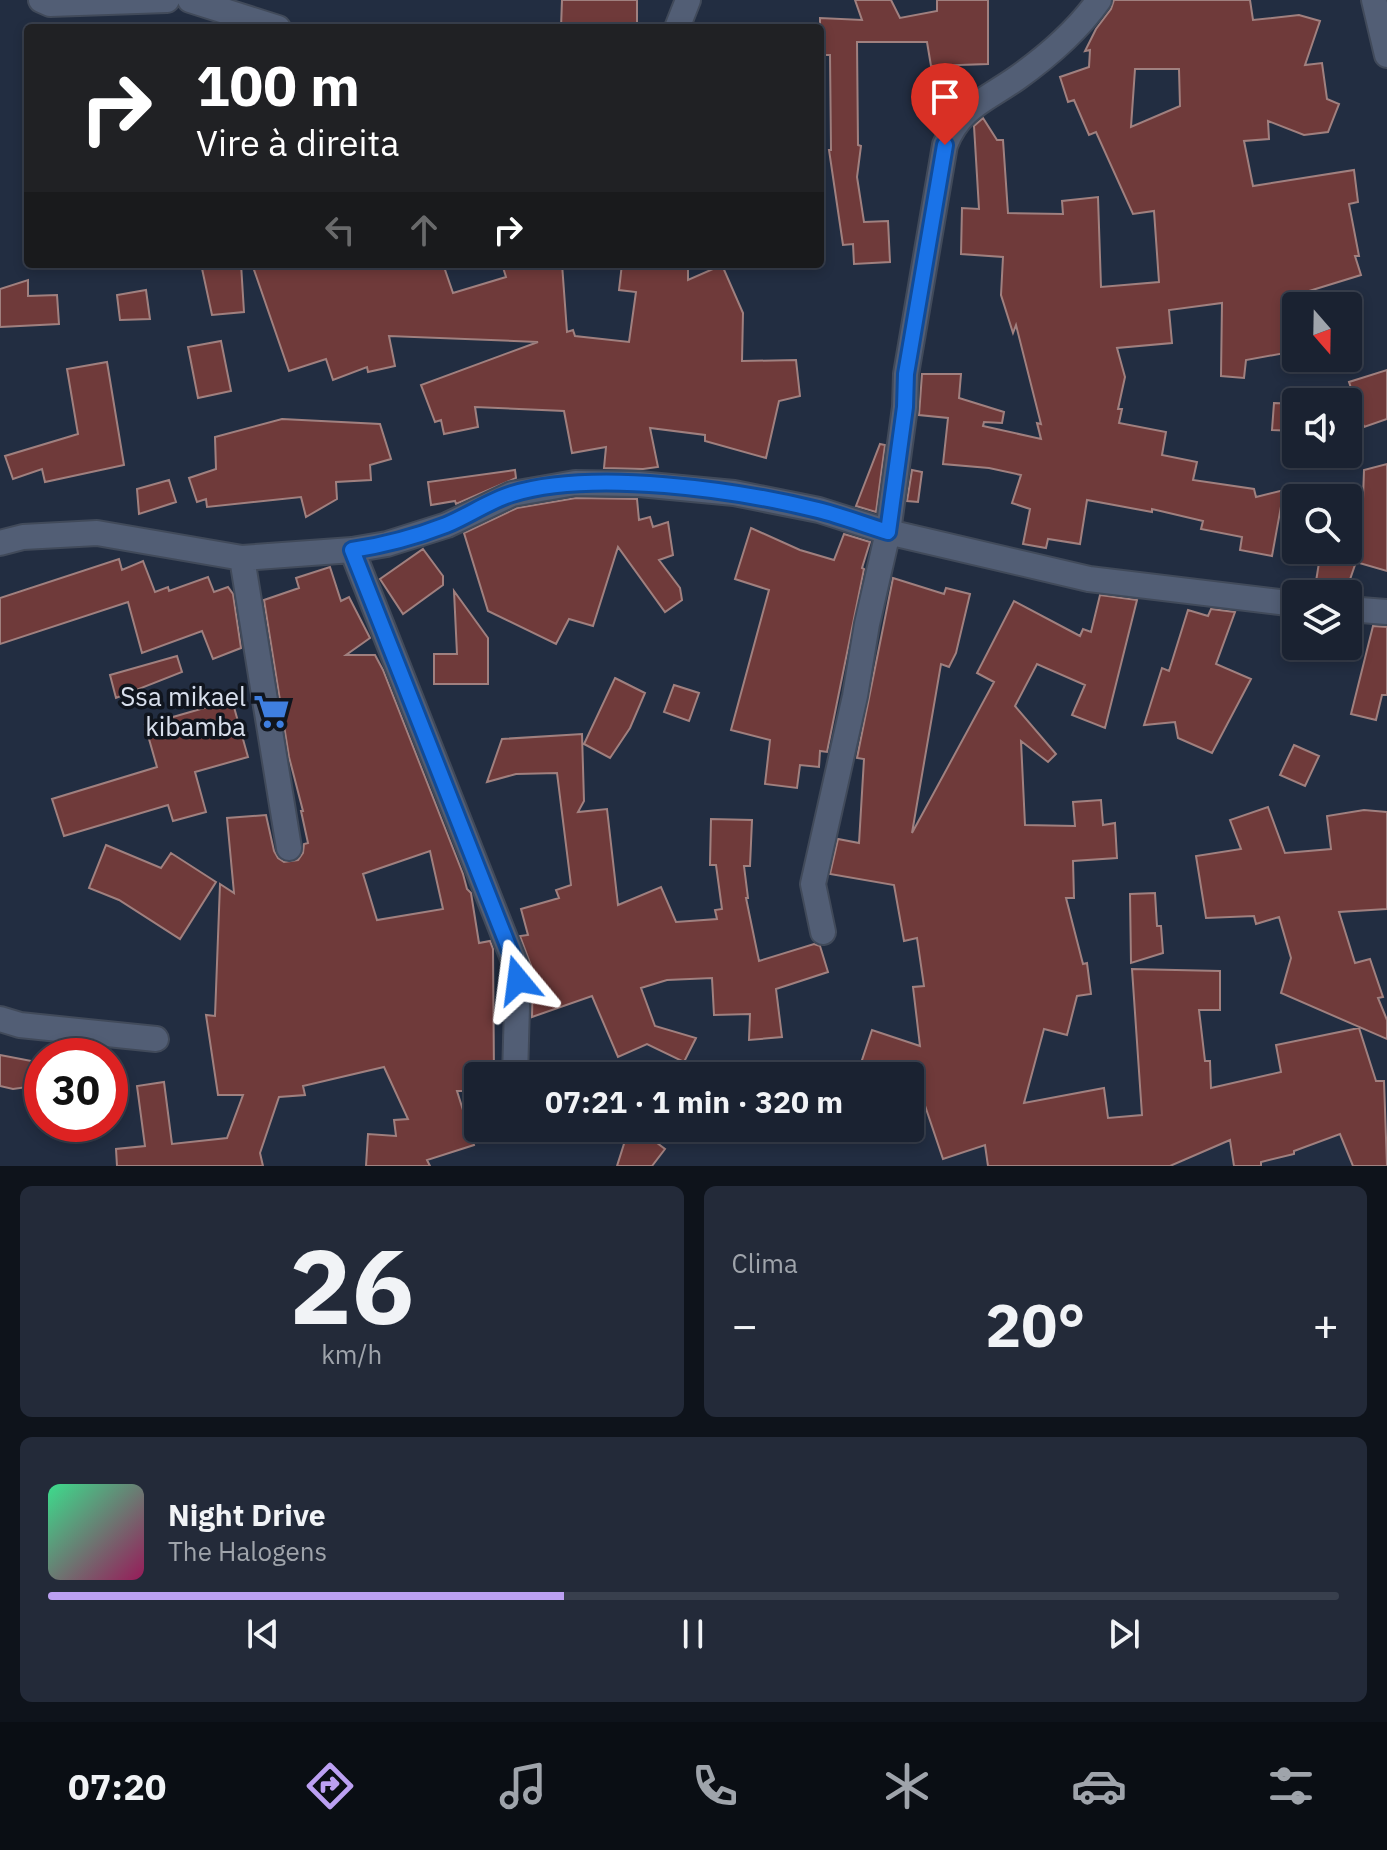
<!DOCTYPE html>
<html lang="pt">
<meta charset="utf-8">
<style>
:root{--surface:#1a2231;--page:#232a39;--text:#f1f3f6;--muted:#9fa4ab;--line:#383f4d;--accent:#bca0f2}
body{margin:0;font-family:"IBM Plex Sans",sans-serif;background:var(--page);color:var(--text);height:100vh;display:flex;flex-direction:column;font-size:30px;white-space:nowrap}
*{box-sizing:border-box;margin:0}
p{font-size:26px;color:var(--muted)}
.icon{flex:none;width:44px;height:44px;fill:none;stroke:currentColor;stroke-width:2;stroke-linecap:round;stroke-linejoin:round}
.map{position:relative;height:1166px;overflow:hidden}
.sheet{display:flex;flex-direction:column;gap:20px;padding:20px;background:#0e131b;flex:1}
.sheet>*{flex:none}
.top-card{position:absolute;left:24px;top:24px;width:800px;height:244px;border-radius:8px;box-shadow:0 4px 12px #0003,0 0 0 2px var(--line);background:#202124;color:#fff;overflow:hidden}
.needle{width:52px;rotate:160deg}
.controls{position:absolute;left:1282px;top:292px;display:grid;gap:16px}
.controls a{display:grid;place-items:center;width:80px;height:80px;border-radius:8px;background:var(--surface);box-shadow:0 4px 12px #0003,0 0 0 2px var(--line);font-size:40px}
.speed{position:absolute;left:24px;top:1038px;display:flex;gap:16px;font-size:40px;font-weight:700;text-align:center}
.speed>*{display:grid;place-content:center;width:104px;height:104px;border-radius:50%;background:var(--surface);box-shadow:0 4px 12px #0003,0 0 0 2px var(--line);line-height:1}
.speed .limit{border:12px solid #d22;background:#fff;color:#111}
.pin{position:absolute;display:grid;place-items:center;width:68px;height:68px;color:#fff;margin:-82px -34px;border-radius:50% 50% 50% 0;rotate:-45deg;box-shadow:0 0 8px #0007}
.pin .icon{rotate:45deg}
.me{position:absolute;width:88px;margin:-44px;rotate:344deg;stroke-linejoin:round;filter:drop-shadow(0 0 6px #0008)}
.turn{display:flex;align-items:center;gap:28px;height:168px;padding:0 40px;font-size:36px}
.turn .icon{width:104px;height:104px;stroke-width:2.5}
.turn b{display:block;font-size:56px;line-height:68px}
.lanes{display:flex;align-items:center;height:76px;padding:0 40px;background:#0003;justify-content:center;gap:40px;direction:ltr}
.lanes .off{opacity:.35}
.big{font-size:60px;font-weight:700;line-height:1.1}
.sheet .widget{flex:1;display:flex;flex-direction:column;justify-content:center;gap:12px;min-width:0;padding:0 28px;border-radius:12px;background:var(--page)}
.sheet .dial{align-items:center;gap:0}
.dial b{font-size:104px;line-height:1}
.song{display:flex;align-items:center;gap:24px}
.cover{width:96px;height:96px;border-radius:12px;background:linear-gradient(135deg,hsl(150 70% 55%),hsl(330 70% 35%))}
.played{height:8px;border-radius:4px;background:linear-gradient(90deg,var(--accent) 40%,var(--line) 40%)}
.keys{display:flex;justify-content:space-around;direction:ltr}
.heat{display:flex;justify-content:space-between;align-items:center;font-size:44px;direction:ltr}
.sheet .tiles{flex:1;display:grid;gap:20px;grid-template-columns:1fr 1fr}
.widget:last-child{grid-column:span 2}
.trip{position:absolute;left:464px;top:1062px;width:460px;height:80px;border-radius:8px;background:var(--surface);box-shadow:0 4px 12px #0003,0 0 0 2px var(--line);font-weight:700;line-height:80px;text-align:center}
.tab-bar{display:flex;height:128px;justify-content:space-around;align-items:center;background:#0a0e14;color:var(--muted)}
.tab-bar .icon{width:56px;height:56px}
.tab-bar .active{color:var(--accent)}
.tab-bar b{font-size:36px;color:var(--text)}
.map>svg:first-child{display:block}
</style>
<div class="map">
<svg width="1387" height="1166" viewBox="0 0 1387 1166">
<rect width="100%" height="100%" fill="#222d41"/>
<!-- building -->
<path fill="#6f3a3a" stroke="#a0807f" stroke-width="2" fill-rule="evenodd" d="M562,0H637V25L561,28Z
M855,0H891L900,18L937,11V0H988V64L931,66L927,42H857L858,145L861,146L857,177L864,222L888,221L890,262L854,264L853,244L843,245L829,150H831L830,55H820V18L862,20Z
M1114,0H1250L1253,20L1299,15L1320,21L1305,65L1322,63L1327,99L1339,104L1328,132L1304,135L1268,121L1269,139L1244,141L1253,186L1354,170L1358,202L1349,204L1359,256H1355L1361,275L1296,295V351L1246,360L1244,378L1221,376L1222,303L1169,310L1172,343L1117,348L1125,377L1118,409H1122L1119,423L1166,432L1162,455L1197,462L1193,480L1254,489L1256,497L1284,490L1272,556L1240,550L1242,537L1201,529L1203,521L1152,509V512L1087,500L1080,544L1048,539L1046,548L1023,544L1030,509L1012,503L1021,475L989,468L943,464L948,418L919,415L922,374H961L959,398L1004,412L1002,423L984,422L983,426L1041,439L1037,423L1041,424L1016,325L1013,333L1001,295L1003,257L961,254L962,208L979,209L974,126L983,118L997,140H1003L1008,213L1063,214L1062,201L1098,197L1101,287L1159,282L1154,211L1133,214L1096,132L1089,135L1074,100L1068,102L1060,77L1089,67L1090,50L1085,51L1096,29L1111,9ZM1135,69H1179L1180,106L1131,127Z
M201,264H241L244,312L212,315Z
M252,264H443L453,293L506,277L502,264H562L567,332L573,330L575,336L629,342L636,292L619,290L622,264H688V280L722,265L743,313L742,361L796,360L800,396L779,401L766,458L705,441V435L650,428L658,467L643,469L604,468L606,447L572,453L564,411L475,407L478,427L444,434L441,420L435,422L421,385L538,342L389,336L395,366L368,372L367,367L333,380L326,359L289,371Z
M28,280V296L57,295L59,324L0,327V289Z
M146,290L150,319L120,320L117,295Z
M221,341L231,391L198,398L188,347Z
M107,362L124,465L45,482L42,469L13,479L5,456L78,434L67,369Z
M1387,370V419L1364,427L1349,382Z
M1274,403L1296,404V431L1272,430Z
M282,419L380,424L391,459L370,465L371,480L336,482L337,499L306,517L301,497L207,507L206,499L197,502L189,478L216,469L215,437Z
M880,444L885,445L876,512L856,506Z
M1387,464V571L1356,562L1345,594H1314L1321,550H1348V504L1360,505V499H1363L1364,470Z
M515,470L516,478L456,504L455,501L431,505L428,482Z
M912,470L922,472L918,502L907,501Z
M169,480L176,502L139,514L137,489Z
M576,498L637,499L639,520L650,517L653,527L668,522L673,555L659,560L680,588L682,600L665,612L618,547L593,626L569,619L556,644L488,611L464,533L517,508Z
M751,528L800,550L834,560L844,534L870,542L862,568L864,569L827,752L820,751L819,767L800,765L797,788L765,784L770,740L731,730L769,590L735,579Z
M423,549L443,576V585L403,614L380,579Z
M119,559L122,570L143,561L155,592L168,587L169,591L208,577L214,592L228,587L233,594L241,648L213,659L202,631L142,653L128,602L0,644V598Z
M330,567L341,601L349,597L370,638L346,655H375L383,670L463,874L467,889L471,893L479,943L490,941L493,949L494,1076H478V1091H457L474,1145L427,1160L430,1166H366L368,1134L396,1136L394,1120L408,1119L384,1067L303,1086L305,1095L279,1097L260,1153L263,1166H117L116,1149L145,1146L137,1086L164,1082L172,1144L227,1138L243,1095H218L206,1015L215,1016L220,884L234,893L227,818L266,815L274,851L278,858L284,862L298,860L303,853L304,844L308,843L301,811H303L289,757L264,600L299,588L296,578ZM430,851L443,909L377,920L363,874Z
M893,578L944,594L946,588L970,594L956,653L949,667L941,664L912,833L994,682L977,673L1014,601L1080,636L1083,629L1091,632L1100,595L1137,600L1105,728L1072,715L1085,685L1037,664L1015,706L1056,754L1048,762L1021,741L1025,825L1075,826L1073,802L1101,800L1103,825L1115,823L1117,858L1073,861L1074,898H1066L1083,964L1087,963L1091,994L1077,996L1067,1035L1044,1029L1024,1103L1104,1088L1108,1118L1142,1115L1132,969L1220,971V1010H1199L1205,1061H1210L1211,1088L1281,1072L1276,1045L1359,1028L1376,1081H1384L1387,1166H1353L1340,1134L1294,1151V1154L1261,1162V1166H1234L1230,1140L1170,1166H988L985,1145L943,1159L915,1076H864L866,1066H860L872,1030L920,1046L913,987L924,986L917,938L904,941L894,885L830,874L838,839L859,843L864,759L857,758Z
M454,591L488,638V684H434V654H457Z
M1211,609L1235,612L1216,664L1251,679L1212,753L1178,738L1175,722L1144,725L1162,668L1169,671L1188,610L1208,616Z
M1373,626L1387,627V695H1382L1376,720L1351,714Z
M177,656L182,672L116,698L110,675Z
M615,678L645,693L630,728L610,758L584,744Z
M674,685L699,693L689,721L664,712Z
M232,700L248,757L195,772L206,812L173,821L168,805L64,836L52,799L157,767L145,725Z
M582,734L584,801L578,812L607,809L618,905L661,887L676,922L717,919L715,910L722,909L716,865H710L711,819L752,820L750,866H744L748,898H746L759,961L814,944L820,946L828,972L776,989L782,1037L749,1040L750,1014L714,1015L712,978L667,980L641,988L655,1026L696,1038L684,1062L647,1044L618,1057L592,996L532,1017L533,971L520,936L528,935L521,909L559,898L556,890L571,885L557,773L516,774L487,782L502,739Z
M1294,745L1319,756L1305,786L1280,775Z
M1268,807L1285,853L1331,849L1327,816L1364,810L1387,812V909L1339,912L1355,963L1370,959L1383,997L1378,998L1387,1020V1039L1281,993L1291,958L1279,917L1256,924L1254,916L1206,918L1196,856L1241,849L1230,820Z
M106,845L161,868L171,853L216,882L180,939L119,900L89,888Z
M1155,893L1157,926H1161L1163,953L1131,963L1130,894Z
M0,1055L42,1063V1085L13,1089L0,1086Z
M629,1128H637L665,1149L652,1166H617Z"/>
<g fill="none" stroke-linecap="round" stroke-linejoin="round">
<defs>
<path id="minor" d="M41,0L50,4L167,0
M190,0L278,28
M1374,0L1387,55
M677,28L688,0
M0,543L23,537L97,533L242,558L352,550L387,544L447,525L512,494L575,483L639,484L734,493L819,510L888,532L1089,579L1296,604
M352,550L518,971L515,1076
M242,558L289,848
M1348,609L1387,612
M823,932L813,884L855,696L867,624L888,532L905,407L906,374L945,145C960,107 986,100 1017,78C1048,56 1077,31 1099,0
M0,1019L20,1025L156,1039"/>
</defs>
<!-- minor casing -->
<use href="#minor" stroke="#414a5a" stroke-width="28"/>
<!-- minor -->
<use href="#minor" stroke="#525e75" stroke-width="24"/>
</g>
<g fill="none" stroke-linecap="round" stroke-linejoin="round">
<defs>
<path id="route" d="M518,980V971L352,550C385,545 415,537 446,525C468,516 489,501 512,494C593,469 737,490 818,510C842,516 865,525 888,532L905,407L906,374L945,145"/>
</defs>
<!-- route casing -->
<use href="#route" stroke="#114b97" stroke-width="20"/>
<!-- route -->
<use href="#route" stroke="#1a73e8" stroke-width="14"/>
</g>
<!-- icons -->
<defs>
<symbol id="supermarket-bare" viewBox="-9 -9 18 18"><path d="M-6-5.5h2.5l.6 2H6L4.5 2H-2.5L-4.4-4H-6ZM-1.5 3.2a1.3 1.3 0 1 0 .1 0ZM3 3.2a1.3 1.3 0 1 0 .1 0Z" fill="#3f7fe0" stroke="#10151e" stroke-width="2.5" paint-order="stroke"/></symbol>
</defs>
<g fill-rule="evenodd">
<use href="#supermarket-bare" x="246" y="686" width="51" height="51"/>
</g>
<g text-anchor="middle" stroke-width="7" stroke-linejoin="round" paint-order="stroke">
<!-- poi labels -->
<g font-size="26" fill="#d9e0ed" stroke="#10151e" text-anchor="end">
<text x="246" y="706">Ssa mikael<tspan x="246" dy="30">kibamba</tspan></text>
</g>
</g>
</svg>
<div class="controls">
<a><svg class="needle" viewBox="-14 -14 28 28"><path d="M0-13l5 13h-10z" fill="#e53935"/><path d="M0 13l5-13h-10z" fill="#9fa4ab"/></svg></a>
<a><svg class="icon" aria-label="sound" viewBox="0 0 24 24"><path d="M4 9h4l5-4v14l-5-4H4zM17 9q2 3 0 6"/></svg></a>
<a><svg class="icon" aria-label="search" viewBox="0 0 24 24"><circle cx="10" cy="10" r="6"/><path d="M15 15l6 6"/></svg></a>
<a><svg class="icon" aria-label="layers" viewBox="0 0 24 24"><path d="M12 4l9 5-9 5-9-5zM3 14l9 5 9-5"/></svg></a>
</div>
<div class="speed"><div class="limit">30</div></div>
<div class="pin" style="left:945px;top:145px;background:#d93025"><svg class="icon" aria-label="arrive" viewBox="0 0 24 24"><path d="M6 21V4h12l-3 4 3 4H6"/></svg></div>
<svg class="me" style="left:518px;top:980px" viewBox="-20 -20 40 40"><path d="M0-17L14 15 0 8-14 15z" fill="#1a73e8" stroke="#fff" stroke-width="4"/></svg>
<div class="trip">07:21 · 1 min · 320 m</div>
<div class="top-card">
<div class="turn"><svg class="icon" aria-label="right" viewBox="0 0 24 24"><path d="M7 20v-9h11M14 6l5 5-5 5"/></svg><div><b>100 m</b>Vire à direita</div></div>
<div class="lanes"><svg class="icon off" aria-label="left" viewBox="0 0 24 24"><path d="M17 20v-9H6M10 6l-5 5 5 5"/></svg><svg class="icon off" aria-label="ahead" viewBox="0 0 24 24"><path d="M12 20V5M6 11l6-6 6 6"/></svg><svg class="icon" aria-label="right" viewBox="0 0 24 24"><path d="M7 20v-9h11M14 6l5 5-5 5"/></svg></div>
</div>
</div>
<section class="sheet">
<div class="tiles">
<div class="widget dial"><b>26</b><p>km/h</p></div>
<div class="widget"><p>Clima</p>
<div class="heat"><a>−</a><b class="big">20°</b><a>+</a></div>
</div>
<div class="widget">
<div class="song"><i class="cover"></i><div><b>Night Drive</b><p>The Halogens</p></div></div>
<div class="played"></div>
<div class="keys"><svg class="icon" aria-label="previous" viewBox="0 0 24 24"><path d="M18 5L8 12l10 7zM5 5v14"/></svg><svg class="icon" aria-label="pause" viewBox="0 0 24 24"><path d="M8 5v14M16 5v14"/></svg><svg class="icon" aria-label="next" viewBox="0 0 24 24"><path d="M6 5l10 7-10 7zM19 5v14"/></svg></div>
</div>
</div>
</section>
<nav class="tab-bar">
<b>07:20</b>
<svg class="icon active" aria-label="directions" viewBox="0 0 24 24"><path d="M12 3l9 9-9 9-9-9zM9 14v-3h6M13 9l2 2-2 2"/></svg>
<svg class="icon" aria-label="music" viewBox="0 0 24 24"><path d="M9 18V5l10-2v13"/><circle cx="6" cy="18" r="3"/><circle cx="16" cy="16" r="3"/></svg>
<svg class="icon" aria-label="phone" viewBox="0 0 24 24"><path d="M5 4h4l2 5-3 2q2 4 5 5l2-3 5 2v4C11 20 4 13 5 4z"/></svg>
<svg class="icon" aria-label="climate" viewBox="0 0 24 24"><path d="M12 3v18M4 7l16 10M4 17L20 7"/></svg>
<svg class="icon" aria-label="car" viewBox="0 0 24 24"><path d="M5 17H2v-5l4-1 3-4h7l3 4 3 1v5h-3M9 17h6M6 11h13"/><circle cx="7" cy="17" r="2"/><circle cx="17" cy="17" r="2"/></svg>
<svg class="icon" aria-label="filters" viewBox="0 0 24 24"><path d="M4 7h16M4 17h16"/><circle cx="9" cy="7" r="2"/><circle cx="15" cy="17" r="2"/></svg>
</nav>
